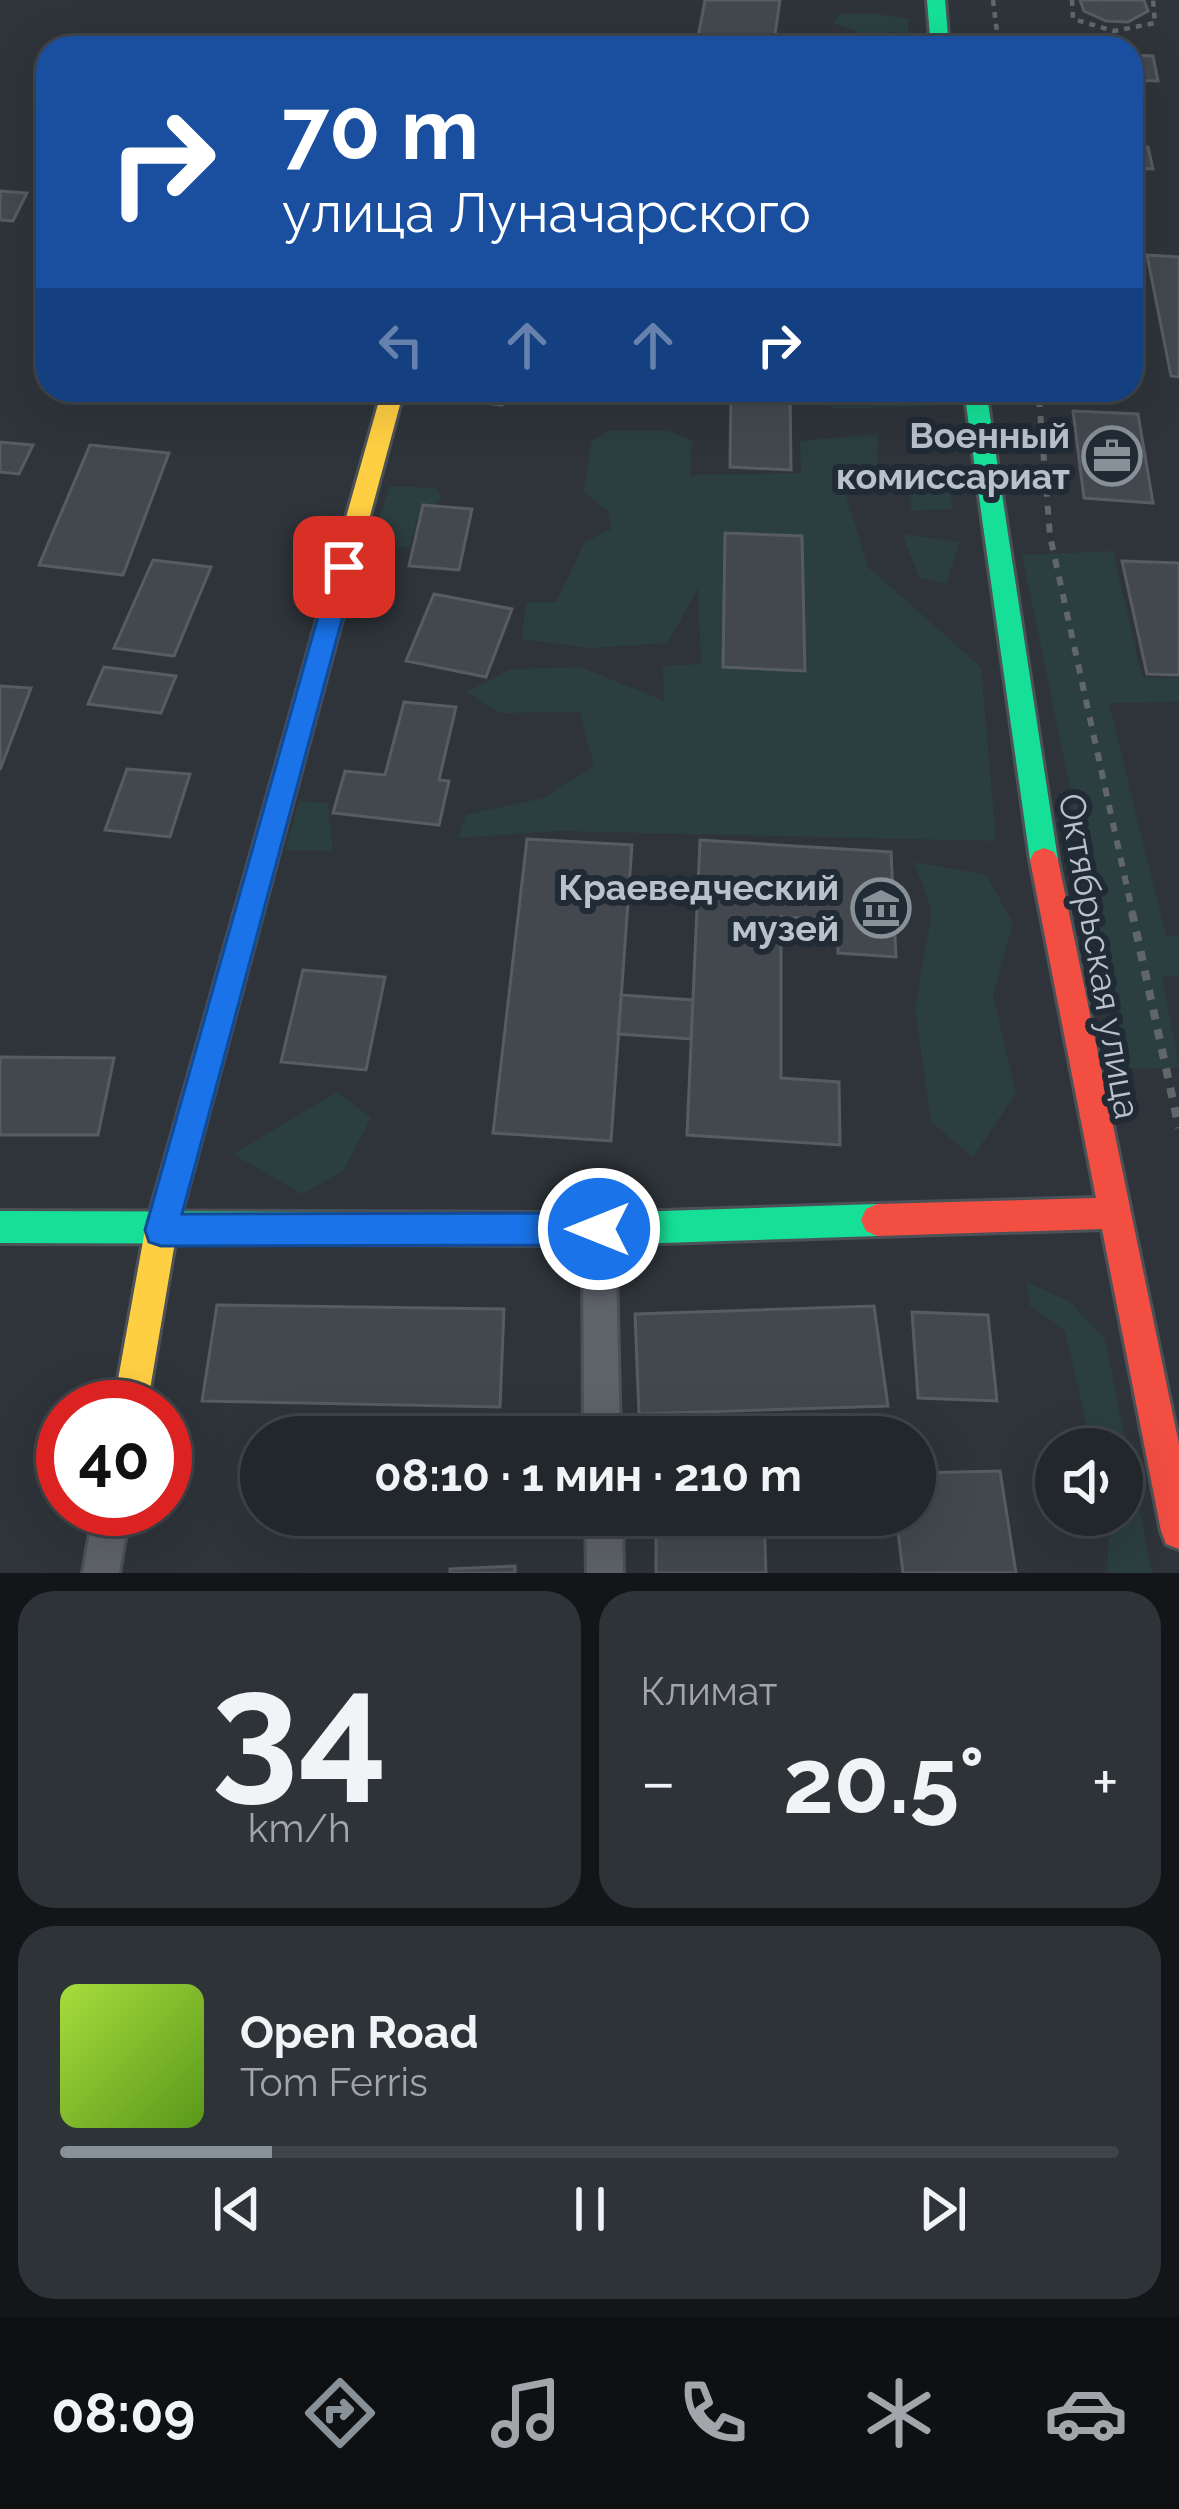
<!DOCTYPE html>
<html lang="ru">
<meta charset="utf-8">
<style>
:root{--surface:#22272c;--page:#2e3338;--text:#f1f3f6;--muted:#a2a5a9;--line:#3f4448;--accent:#889098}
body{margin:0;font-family:Raleway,sans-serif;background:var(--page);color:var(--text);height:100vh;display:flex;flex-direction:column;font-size:45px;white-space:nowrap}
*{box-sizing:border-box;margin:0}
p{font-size:39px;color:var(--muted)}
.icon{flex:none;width:66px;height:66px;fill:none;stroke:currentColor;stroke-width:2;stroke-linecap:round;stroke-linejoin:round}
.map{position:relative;height:1573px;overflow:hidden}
.panel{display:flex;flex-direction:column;gap:18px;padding:18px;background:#131518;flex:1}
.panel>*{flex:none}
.hud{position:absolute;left:36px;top:36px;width:1107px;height:366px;border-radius:36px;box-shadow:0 12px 48px #0002,0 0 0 3px var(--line);background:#1a4fa0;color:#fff;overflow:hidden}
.buttons{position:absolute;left:1035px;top:1428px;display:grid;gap:24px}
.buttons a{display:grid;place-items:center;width:108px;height:108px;border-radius:50%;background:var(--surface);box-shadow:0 12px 48px #0002,0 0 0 3px var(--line);font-size:60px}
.speed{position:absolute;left:36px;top:1380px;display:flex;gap:24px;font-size:60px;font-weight:700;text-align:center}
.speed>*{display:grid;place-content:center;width:156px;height:156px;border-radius:50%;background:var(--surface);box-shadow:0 12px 48px #0002,0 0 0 3px var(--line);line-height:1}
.speed .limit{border:18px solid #d22;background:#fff;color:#111}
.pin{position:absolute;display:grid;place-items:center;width:102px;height:102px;color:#fff;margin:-51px;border-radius:24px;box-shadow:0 6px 18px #0006}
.me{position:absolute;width:132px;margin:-66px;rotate:270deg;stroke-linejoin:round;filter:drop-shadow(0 0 9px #0008)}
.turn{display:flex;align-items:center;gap:42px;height:252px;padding:0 48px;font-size:54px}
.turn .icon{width:156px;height:156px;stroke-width:2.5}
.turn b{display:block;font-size:84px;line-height:102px}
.lanes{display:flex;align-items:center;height:114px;padding:0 48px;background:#0003;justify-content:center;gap:60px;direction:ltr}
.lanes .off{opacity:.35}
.big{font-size:90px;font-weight:700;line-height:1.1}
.panel .tile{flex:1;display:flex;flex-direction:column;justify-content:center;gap:18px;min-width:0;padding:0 42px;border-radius:36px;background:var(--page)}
.panel .dial{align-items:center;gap:0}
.dial b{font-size:156px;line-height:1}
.song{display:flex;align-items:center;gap:36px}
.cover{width:144px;height:144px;border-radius:18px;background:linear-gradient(135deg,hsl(80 70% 55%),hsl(90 70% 35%))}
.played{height:12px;border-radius:6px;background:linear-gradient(90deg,var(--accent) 20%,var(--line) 20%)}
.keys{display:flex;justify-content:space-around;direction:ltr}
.heat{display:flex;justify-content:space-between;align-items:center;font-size:66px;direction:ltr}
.panel .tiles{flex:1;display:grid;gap:18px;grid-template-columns:1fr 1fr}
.tile:last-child{grid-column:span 2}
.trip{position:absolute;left:240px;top:1416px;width:696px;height:120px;border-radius:60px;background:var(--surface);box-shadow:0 12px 48px #0002,0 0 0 3px var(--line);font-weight:700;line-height:120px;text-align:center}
.menu{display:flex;height:192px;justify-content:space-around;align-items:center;background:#0e1012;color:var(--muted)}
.menu .icon{width:84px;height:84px}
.menu .active{color:var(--accent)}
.menu b{font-size:54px;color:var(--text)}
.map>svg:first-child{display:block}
</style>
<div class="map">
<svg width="1179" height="1573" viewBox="0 0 1179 1573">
<rect width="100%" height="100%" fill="#2e343a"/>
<!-- green -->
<path fill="#2b3e40" d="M871,13L909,19L908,33L886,32L876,39L833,23L839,14Z
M803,390H939V406L839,409L804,401Z
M608,431H670L692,441L690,475L801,473L800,441L878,434L877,469L839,472L868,567L981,667L996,841L560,831L458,838L466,815L543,798L594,766L580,712L501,713L466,692L510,669L581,667L664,701L663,666L701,664L698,588L668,643L590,648L522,639L526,602H556L584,543L611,529L609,512L584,492L591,442Z
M908,468L946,470L952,509L911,511Z
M390,486L436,488L442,498L417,519L410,545L391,551L372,540Z
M902,534L959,542L947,584L919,577Z
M1113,551L1142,677L1179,678V702L1109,703L1166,936L1179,937V975L1162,977L1179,1068L1128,1069L1022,555Z
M299,801L328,803L333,851L285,850Z
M914,862L987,875L1013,924L993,996L1016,1093L973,1157L931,1122L915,1009L932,911Z
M337,1092L371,1118L343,1171L302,1194L233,1154Z
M1027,1282L1070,1302L1105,1339L1152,1573H1107L1109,1528L1104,1515H1122V1449H1087L1088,1431L1065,1331L1030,1306Z"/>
<!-- building -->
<path fill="#43484f" stroke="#565c62" stroke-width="3" d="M705,0H780L773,48H696Z
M1080,0H1144L1148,11L1128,22L1106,21L1084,11Z
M1131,55L1153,56L1158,81L1131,80Z
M1131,147H1148L1153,169L1131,168Z
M0,191L27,193L13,221L0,220Z
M1147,255L1179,257V377L1171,376Z
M458,390H506L502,405L455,399Z
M731,390H790L791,470L730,467Z
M1073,411L1138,414L1153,503L1084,498Z
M0,442L33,445L19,474L0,472Z
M90,445L169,453L123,575L39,565Z
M423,505L472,509L459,570L409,566Z
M725,533L802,536L805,671L723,667Z
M153,560L211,567L174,656L114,648Z
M1122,561L1179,563V675L1147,674Z
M434,594L512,609L486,677L406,661Z
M104,667L176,676L161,713L88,704Z
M0,686L31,688L0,770Z
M404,702L456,707L439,780L449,781L439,825L333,813L345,771L385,775Z
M127,769L190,774L170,837L105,830Z
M527,839L632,845L611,1141L493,1133Z
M700,840L891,852L896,957L838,953L837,920L781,917V1078L839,1082L840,1145L687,1135Z
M303,970L385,977L366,1070L281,1062Z
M621,995L693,1000L691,1039L618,1034Z
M0,1057L114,1058L98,1135H0Z
M217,1305L504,1309L500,1407L202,1401Z
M874,1306L888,1406L639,1414L635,1314Z
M912,1312L988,1315L997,1401L918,1398Z
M1000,1471L1016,1573H903L896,1515H915V1473Z
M656,1515H764L766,1573H656Z
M515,1566V1573H450V1569Z"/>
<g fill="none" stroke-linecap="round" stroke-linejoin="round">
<defs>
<path id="street" d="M599,1213L610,1218L615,1229L620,1437H584L583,1229L588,1218Z
M94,1509H130L119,1573H83Z
M586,1515H622L623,1573H587Z"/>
<path id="fast" d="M927,0H945L949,48H931Z
M964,390H986L1058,860L1054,868L1044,872L1034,868L1030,860Z
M877,1204L888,1209L893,1220L888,1231L877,1236L599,1245L0,1243V1211L599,1213Z"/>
<path id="slow" d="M382,390H404L177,1230L147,1407H113L145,1230Z"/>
<path id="jam" d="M1044,848L1054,852L1058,860L1179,1444V1549L1166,1544L1161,1531L1102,1229L877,1236L866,1231L861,1220L866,1209L877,1204L1096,1198L1030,860L1034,852Z"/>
</defs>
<!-- street casing -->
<use href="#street" stroke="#4c5157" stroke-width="6"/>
<!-- fast casing -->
<use href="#fast" stroke="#4c5157" stroke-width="6"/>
<!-- slow casing -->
<use href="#slow" stroke="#4c5157" stroke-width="6"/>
<!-- jam casing -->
<use href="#jam" stroke="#4c5157" stroke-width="6"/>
<!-- path-far2 -->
<path stroke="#60666a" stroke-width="4.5" stroke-dasharray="6 6" stroke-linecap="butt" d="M993,0L999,48
M1072,0L1073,19L1114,31L1155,23L1153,0
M1038,390L1039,401"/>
<!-- path-far1 -->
<path stroke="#60666a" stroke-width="6" stroke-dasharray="9 9" stroke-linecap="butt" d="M1039,398L1050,536L1133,915"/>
<!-- path -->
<path stroke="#60666a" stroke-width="8" stroke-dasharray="10 10" stroke-linecap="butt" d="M1132,912L1179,1128"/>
<!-- street -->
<use href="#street" fill="#5e6269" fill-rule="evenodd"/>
<!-- fast -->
<use href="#fast" fill="#16e098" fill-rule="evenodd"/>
<!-- slow -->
<use href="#slow" fill="#ffcf43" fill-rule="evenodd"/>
<!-- jam -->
<use href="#jam" fill="#f24e42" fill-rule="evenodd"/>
</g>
<!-- route -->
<path fill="#1a73e8" stroke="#114b97" stroke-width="3" d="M344,558L356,567L182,1214L599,1213L610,1218L615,1229L610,1240L599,1245L161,1246L149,1242L145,1230L332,567Z"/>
<!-- icons -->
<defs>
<symbol id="office-ring" viewBox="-11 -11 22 22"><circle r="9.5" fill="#212b36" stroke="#889098" stroke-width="1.5"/><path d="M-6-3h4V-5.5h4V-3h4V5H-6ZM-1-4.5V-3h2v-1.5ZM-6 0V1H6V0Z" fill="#889098"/></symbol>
<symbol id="museum-ring" viewBox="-11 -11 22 22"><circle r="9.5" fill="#212b36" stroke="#889098" stroke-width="1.5"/><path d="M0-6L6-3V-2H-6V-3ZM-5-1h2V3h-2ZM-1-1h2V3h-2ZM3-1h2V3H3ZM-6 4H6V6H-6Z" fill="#889098"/></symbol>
</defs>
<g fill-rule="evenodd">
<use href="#office-ring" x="1079" y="423" width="66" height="66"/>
<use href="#museum-ring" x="848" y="875" width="66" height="66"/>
</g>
<g text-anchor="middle" stroke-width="12" stroke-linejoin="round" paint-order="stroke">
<!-- poi labels -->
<g font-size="36" font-weight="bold" fill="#b9c1cb" stroke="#212b36" text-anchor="end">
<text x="1070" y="448">Военный<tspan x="1070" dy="41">комиссариат</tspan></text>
<text x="839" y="900">Краеведческий<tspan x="839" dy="41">музей</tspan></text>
</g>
<!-- street labels -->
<g font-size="36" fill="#b9c1cb" stroke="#212b36">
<text transform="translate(1100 956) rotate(80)" y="13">Октябрьская улица</text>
</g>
</g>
</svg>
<div class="buttons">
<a><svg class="icon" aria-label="sound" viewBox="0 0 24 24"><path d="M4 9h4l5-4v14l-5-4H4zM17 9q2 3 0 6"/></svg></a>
</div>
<div class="speed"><div class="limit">40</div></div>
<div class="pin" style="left:344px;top:567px;background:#d93025"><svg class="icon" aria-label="arrive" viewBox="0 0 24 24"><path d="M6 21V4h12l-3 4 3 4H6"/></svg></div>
<svg class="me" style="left:599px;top:1229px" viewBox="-20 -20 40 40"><circle r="17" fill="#1a73e8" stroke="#fff" stroke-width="3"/><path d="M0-11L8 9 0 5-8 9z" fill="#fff"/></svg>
<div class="trip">08:10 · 1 мин · 210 m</div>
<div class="hud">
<div class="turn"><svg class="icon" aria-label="right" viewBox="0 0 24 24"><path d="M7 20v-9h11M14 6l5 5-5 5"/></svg><div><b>70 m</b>улица Луначарского</div></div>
<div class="lanes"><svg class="icon off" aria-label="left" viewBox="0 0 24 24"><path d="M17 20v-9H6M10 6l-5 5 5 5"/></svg><svg class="icon off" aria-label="ahead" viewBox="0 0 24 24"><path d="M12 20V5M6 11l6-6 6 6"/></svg><svg class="icon off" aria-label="ahead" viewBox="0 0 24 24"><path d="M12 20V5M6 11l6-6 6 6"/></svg><svg class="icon" aria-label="right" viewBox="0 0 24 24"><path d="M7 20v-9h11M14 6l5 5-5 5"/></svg></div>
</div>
</div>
<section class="panel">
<div class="tiles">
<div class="tile dial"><b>34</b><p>km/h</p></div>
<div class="tile"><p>Климат</p>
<div class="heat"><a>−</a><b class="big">20.5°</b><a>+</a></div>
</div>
<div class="tile">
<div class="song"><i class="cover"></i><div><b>Open Road</b><p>Tom Ferris</p></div></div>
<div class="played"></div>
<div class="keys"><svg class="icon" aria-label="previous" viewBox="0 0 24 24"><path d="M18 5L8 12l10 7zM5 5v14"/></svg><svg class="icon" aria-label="pause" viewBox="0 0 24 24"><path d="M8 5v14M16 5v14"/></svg><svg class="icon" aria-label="next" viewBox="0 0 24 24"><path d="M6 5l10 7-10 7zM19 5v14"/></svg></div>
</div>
</div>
</section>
<nav class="menu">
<b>08:09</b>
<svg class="icon active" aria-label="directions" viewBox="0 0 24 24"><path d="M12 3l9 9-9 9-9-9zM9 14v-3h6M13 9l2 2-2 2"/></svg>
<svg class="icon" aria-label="music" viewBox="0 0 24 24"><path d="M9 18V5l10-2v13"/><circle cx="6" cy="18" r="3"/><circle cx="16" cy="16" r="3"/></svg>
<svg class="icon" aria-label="phone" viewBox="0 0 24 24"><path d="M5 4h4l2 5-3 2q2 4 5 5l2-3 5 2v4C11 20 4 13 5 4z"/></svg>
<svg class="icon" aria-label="climate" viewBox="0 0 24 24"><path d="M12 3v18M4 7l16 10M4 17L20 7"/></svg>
<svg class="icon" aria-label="car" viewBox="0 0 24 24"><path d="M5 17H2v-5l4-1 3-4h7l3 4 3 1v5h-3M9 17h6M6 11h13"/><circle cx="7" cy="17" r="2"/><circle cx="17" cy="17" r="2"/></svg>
</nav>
